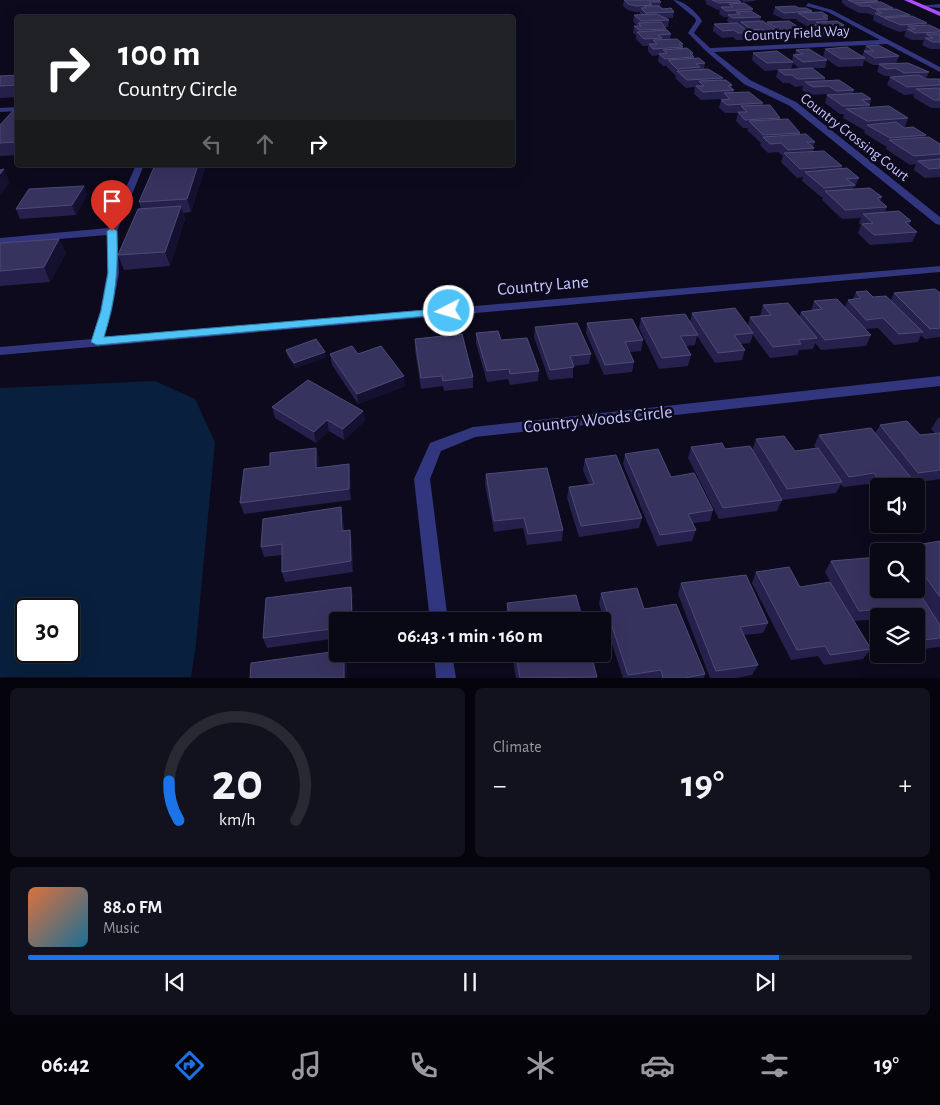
<!DOCTYPE html>
<meta charset="utf-8">
<style>
:root{--surface:#090815;--page:#12111e;--text:#f1f3f6;--muted:#999aa0;--line:#292934;--accent:#1a73e8}
body{margin:0;font-family:"Alegreya Sans",sans-serif;background:var(--page);color:var(--text);height:100vh;display:flex;flex-direction:column;font-size:19px;white-space:nowrap}
*{box-sizing:border-box;margin:0}
p{font-size:16px;color:var(--muted)}
.icon{flex:none;width:28px;height:28px;fill:none;stroke:currentColor;stroke-width:2;stroke-linecap:round;stroke-linejoin:round}
.map{position:relative;height:678px;overflow:hidden}
.sheet{display:flex;flex-direction:column;gap:10px;padding:10px;background:#05040c;flex:1}
.sheet>*{flex:none}
.top-card{position:absolute;left:15px;top:15px;width:500px;height:152px;border-radius:5px;box-shadow:0 5px 20px #0002,0 0 0 1px var(--line);background:#202124;color:#fff;overflow:hidden}
.fabs{position:absolute;left:870px;top:478px;display:grid;gap:10px}
.fabs a{display:grid;place-items:center;width:55px;height:55px;border-radius:5px;background:var(--surface);box-shadow:0 5px 20px #0002,0 0 0 1px var(--line);font-size:25px}
.speed{position:absolute;left:15px;top:598px;display:flex;gap:10px;font-size:25px;font-weight:700;text-align:center}
.speed>*{display:grid;place-content:center;width:65px;height:65px;border-radius:50%;background:var(--surface);box-shadow:0 5px 20px #0002,0 0 0 1px var(--line);line-height:1}
.speed .limit{border:2px solid #111;border-radius:8px;background:#fff;color:#111}
.pin{position:absolute;display:grid;place-items:center;width:42px;height:42px;color:#fff;margin:-51px -21px;border-radius:50% 50% 50% 0;rotate:-45deg;box-shadow:0 0 5px #0007}
.pin .icon{rotate:45deg}
.me{position:absolute;width:55px;margin:-28px;rotate:265deg;stroke-linejoin:round;filter:drop-shadow(0 0 4px #0008)}
.turn{display:flex;align-items:center;gap:18px;height:105px;padding:0 20px;font-size:22px}
.turn .icon{width:65px;height:65px;stroke-width:2.5}
.turn b{display:block;font-size:35px;line-height:42px}
.lanes{display:flex;align-items:center;height:48px;padding:0 20px;background:#0003;justify-content:center;gap:25px;direction:ltr}
.lanes .off{opacity:.35}
.big{font-size:38px;font-weight:600;line-height:1.1}
.sheet .widget{flex:1;display:flex;flex-direction:column;justify-content:center;gap:8px;min-width:0;padding:0 18px;border-radius:8px;background:var(--page)}
.sheet .dial{align-items:center;gap:0}
.dial svg{height:130px;overflow:visible;fill:none;stroke:var(--line);stroke-width:7;stroke-linecap:round;text-anchor:middle}
.dial text{fill:var(--text);stroke:none}
.song{display:flex;align-items:center;gap:15px}
.cover{width:60px;height:60px;border-radius:8px;background:linear-gradient(135deg,hsl(20 70% 55%),hsl(200 70% 35%))}
.played{height:5px;border-radius:2px;background:linear-gradient(90deg,var(--accent) 85%,var(--line) 85%)}
.keys{display:flex;justify-content:space-around;direction:ltr}
.heat{display:flex;justify-content:space-between;align-items:center;font-size:28px;direction:ltr}
.sheet .tiles{flex:1;display:grid;gap:10px;grid-template-columns:1fr 1fr}
.widget:last-child{grid-column:span 2}
.trip{position:absolute;left:329px;top:612px;width:282px;height:50px;border-radius:5px;background:var(--surface);box-shadow:0 5px 20px #0002,0 0 0 1px var(--line);font-weight:600;line-height:50px;text-align:center}
.tabs{display:flex;height:80px;justify-content:space-around;align-items:center;background:#040308;color:var(--muted)}
.tabs .icon{width:35px;height:35px}
.tabs .active{color:var(--accent)}
.tabs b{font-size:22px;color:var(--text)}
.map>svg:first-child{display:block}
</style>
<div class="map">
<svg width="940" height="678" viewBox="0 0 940 678">
<rect width="100%" height="100%" fill="#0c0a1c"/>
<!-- water -->
<path fill="#08203d" fill-rule="evenodd" d="M155,381L195,399L215,442L196,644L191,677H0V388ZM26,609H69V651H26Z"/>
<g fill="none" stroke-linecap="round" stroke-linejoin="round">
<!-- minor -->
<path fill="#32367e" fill-rule="evenodd" d="M673,0C683,0 697,12 702,21L694,33L710,48L880,40L828,12L806,6L808,3L832,10L940,67V72L938,71L887,44L714,52L750,80L796,102L940,217V225L936,224L790,106L744,84L706,51L688,33L696,21L695,18Z
M940,4V8L919,6Z
M18,107V111L0,112V108Z
M136,165H144L117,231L119,273L112,311L104,338L940,266V272L0,355V347L92,339L100,311L107,273V235L0,244V238L108,228Z
M940,376V386L475,437L441,451L430,479L448,621H430L414,479L430,443L473,427Z
M434,654H452L456,678H436Z"/>
<!-- major -->
<path fill="#ae4cff" fill-rule="evenodd" d="M904,0H912L940,12V16Z"/>
</g>
<!-- wall -->
<path fill="#26214c" fill-rule="evenodd" d="M624,0L661,2L660,6L663,9L674,12L673,18H666L669,20L668,27H664L666,29V30L671,34L670,39L683,44L682,48L693,53V55L694,57V58L705,63L704,69L723,78L722,80L732,85V88L734,90L733,93L763,103L762,105L780,118V120L800,133L799,135L815,142L813,147L814,148L813,152L842,166L841,169L859,178L855,187H854L853,189L882,197L880,201L887,207L885,212L911,221L909,225L917,232L912,242L870,245L858,233L861,225L859,223L861,218L842,219L822,200L823,197H821L802,181L803,177L797,178L781,162L783,156L778,152L768,153L760,145L761,143L747,130L748,128H743L736,121L738,113H725L719,108L721,100L723,99L701,100L694,94L695,87L686,88L675,78L676,76L667,67V66H663L658,61L659,55L652,56L648,51V46H643L636,39V35L633,33L634,26H637L633,21L634,15L640,14V12H635L628,10L623,6Z
M704,0H738L741,2V3L753,9L752,12L761,17L760,21L766,24L767,22L803,30L801,37H778L776,36L775,38L763,39L760,36L750,37L749,36L748,40H736L733,37L722,38L713,31L714,24L729,23L727,21L728,17H724L719,14L720,10H718L706,4V1Z
M741,0H760H756L755,1L744,2Z
M842,0H876L878,1V2L893,8L892,9L910,15L909,17L927,23L926,25L940,30V49H930L922,45L924,40H912L904,36L906,31L899,32L882,25V23L880,24L873,20L874,15H872L866,13H859L844,5V4L842,3Z
M775,7L799,8L812,11V13L828,16L827,22L844,25V27L846,28L844,35L819,36L813,32L815,26H807L796,20L797,19H783L773,14Z
M866,46L899,56L896,63L929,72L926,79H940V108H931L913,97L914,94L904,95L887,85L890,77H894L892,76H885L877,72L879,65H873L864,60L863,66L838,67L823,57L825,49L862,56Z
M796,50L827,60L825,68H813L825,78V81L854,90L853,93L871,99L869,108L908,118L905,127H903L926,135L924,138L940,144V177L925,178L914,170L916,164L910,165L886,149L887,147L864,133L865,130H864L843,118L844,114H840L825,103L827,95L826,94L810,95L802,90L803,86L795,87L789,83H783L776,77L778,70L765,71L752,60L753,53L792,61L793,55H795ZM793,63L800,69H791Z
M18,75V97L0,98V76Z
M18,105V155L0,156V125Z
M155,165H206L191,212L183,213L185,219L170,266L124,270L118,255L141,208L139,202Z
M84,186L87,195L76,215L20,219L16,209Z
M59,239L66,253L50,282L0,286V243Z
M856,292L873,297L891,300L894,293H940V337L925,339L921,335L918,342L894,345L878,328L865,329L871,335L866,346L821,350L815,343L813,349L799,350L797,355L770,358L753,335L750,343L741,344L745,350L742,360L715,363L697,336L695,345L686,346L691,355L688,366L659,369L639,328L641,318L690,322L692,313L748,325L750,317L760,316L763,305L799,317L801,312L811,311L814,301L845,307L848,300L853,299Z
M587,323L643,340L641,351L629,352L634,362L632,372L604,375L586,333Z
M535,327L591,354L589,364L573,366V378L549,380L534,337Z
M476,333L501,340L539,371L538,381L510,385L508,379L487,382L476,343Z
M415,339L473,377V388L444,391L443,386L421,389L415,350Z
M286,350L326,357L296,368L287,355Z
M330,354H358L405,386L358,404L332,365Z
M272,407L363,411L365,421L344,440L329,431L316,443L275,418Z
M938,418H940V479L915,483L916,484L915,486H879V499L868,484L843,487L841,484L836,493L782,500L752,450L756,439L795,451L816,449L814,446L819,435L875,433L880,425L920,435L935,433L931,429Z
M691,447L725,449L782,500L777,511L719,519L688,458Z
M625,454L671,477L713,510L710,521L693,523L696,530L692,541L657,546L623,464Z
M319,458V468L349,464L350,475L351,500L244,514L240,503L270,466Z
M585,459L642,518L639,528L579,537L567,498L569,487L589,484L583,470Z
M486,474L563,530L562,541L527,545L523,528L494,532L485,484Z
M341,507L343,518L344,530L352,540L353,572L285,582L282,572V555L264,557L261,547Z
M940,541V647H939L916,650V616H879V619L854,621L871,649L863,659L824,665L818,656L791,660L752,583L756,572L800,587H833L825,572L831,561L916,589V551H901L904,547Z
M681,583L768,623L763,633L744,635L758,665L752,675L736,678H710L678,594Z
M351,587L353,597L338,621V638L267,648L263,638Z
M601,593L644,609L705,674L704,678H623L599,604Z
M507,603L583,621H507L506,618Z
M512,654H591L597,678H516Z"/>
<!-- shaded-wall -->
<path fill="#141130" d="M198,165H206L191,212L187,199Z
M4,169L10,182L0,196V174Z
M84,186L87,195L76,215L72,205Z
M181,206L185,219L170,266L165,252Z
M59,239L66,253L50,282L44,267Z
M325,352L326,357L296,368L294,363Z
M404,376L405,386L358,404L357,394Z
M363,411L365,421L344,440L343,429Z
M327,420L329,431L316,443L314,432Z
M316,448L319,458V479L316,468Z
M349,464L350,475L351,500L349,489Z
M341,507L343,518L344,541L342,531Z
M350,530L352,540L353,572L351,561Z
M351,587L353,597L354,621H352Z
M344,654H345L347,660V678H344Z"/>
<!-- building -->
<path fill="#37335f" stroke="#4e4a78" d="M624,0H659L661,2H649L652,5L636,6L628,4Z
M712,0H738L741,2L719,3Z
M848,0H876L878,1L855,3L881,2L893,8L874,9L869,6H861Z
M744,3L753,9L726,11L721,7H733L729,4Z
M644,6H659L663,9L671,8L674,12L646,13L641,8H646Z
M795,6L799,8H806L812,11L784,13L775,7Z
M896,9L910,15L882,17L875,13H882L876,10Z
M751,11L761,17L733,18L728,15L740,14L736,12Z
M822,12L828,16H823L828,19L809,20L798,13Z
M657,14L669,20L641,21L634,15Z
M912,16L927,23L901,25L884,18Z
M763,21L777,31L765,32L762,29L752,30L741,22Z
M789,21L803,30H779L767,22Z
M837,21L844,25H841L846,28L822,29L815,25H822L816,22Z
M661,22L666,29L639,30L634,26H641L638,23Z
M737,23L750,33H738L734,30L723,31L714,24Z
M929,25L940,30V32L915,33L907,29H915L908,26Z
M667,30L671,34L658,35L662,38L644,39L637,32Z
M926,34H940V42H933L925,38H933Z
M677,39L683,44H679L683,47L653,49L649,44H657L653,40Z
M878,45L899,56L875,58L864,51H874L866,46Z
M847,47L865,58L841,59L825,49Z
M687,48L693,53H690L694,57L665,59L659,54L667,53L663,50Z
M809,49L827,60L803,62L793,55L803,54L796,50Z
M777,51L793,62L767,63L753,53Z
M699,58L705,63L696,64L700,67L677,69L668,60Z
M908,63L929,72L904,73L895,68L887,69L879,64Z
M812,68L825,78L797,79L792,75H785L778,70Z
M708,69L723,78L687,80L677,71Z
M18,75V85L0,86V76Z
M919,75L926,79H940V85L907,87L890,77Z
M726,80L732,85L728,86L734,90L703,92L696,86H704L699,81Z
M839,80L854,90L836,91L829,86L813,87L805,82Z
M940,88V100H934L916,89Z
M749,92L763,103L727,105L721,100L730,99L724,93Z
M862,93L871,99L862,100L870,105L843,106L827,95Z
M18,105V142L0,143V125Z
M770,105L780,118L745,120L738,112H747L741,106Z
M889,106L908,118L867,121L846,109Z
M788,119L800,133L763,135L749,121Z
M896,122L904,128L913,127L926,135L890,138L867,125Z
M806,134L815,142H807L814,148L788,150L781,143L770,144L763,137Z
M929,137L940,144V154L914,156L889,140Z
M824,151L842,166L800,169L784,153Z
M940,159V168L929,169L918,161Z
M155,165H198L187,199L139,202Z
M847,168L859,178L846,179L855,185L824,188L805,172Z
M4,169L0,174V170Z
M84,186L72,205L16,209L29,189Z
M870,188L882,197L877,198L887,207L845,210L825,191Z
M181,206L165,252L118,255L138,209Z
M899,211L911,221L905,222L917,232L874,235L862,224L873,223L863,214Z
M59,239L44,267L0,271V243Z
M935,289L940,293V328L930,329L894,293Z
M867,291L873,297L886,296L923,332L899,334L883,318L866,320L848,300L861,298L856,292Z
M837,299L871,335L825,340L801,312L822,309L814,301Z
M788,303L817,338L798,340L801,344L773,347L750,317L771,315L763,305Z
M735,308L753,333L734,335L745,350L718,353L692,313Z
M685,314L698,335L680,336L691,355L662,358L641,318Z
M632,319L643,340L625,342L634,362L605,365L587,323Z
M577,323L591,354L570,356L574,367L550,370L535,327Z
M498,331L501,340L527,338L539,371L510,374L509,369L487,371L476,333Z
M462,334L473,377L443,381L442,376L421,378L415,339Z
M316,339L325,352L294,363L286,350Z
M352,346L358,354L381,346L404,376L357,394L330,354Z
M308,380L363,411L343,429L327,420L314,432L272,407Z
M907,421L920,435L940,433V470L918,473L880,425Z
M871,428L916,484L901,486H883L874,473L849,477L819,435Z
M784,436L795,451L818,448L842,482L787,489L756,439Z
M722,443L725,449L750,446L782,500L723,508L691,447Z
M316,448V468L349,464V489L240,503L244,469L270,466V453Z
M658,449L671,477L694,473L713,510L688,514L696,530L660,535L625,454Z
M616,455L642,518L581,526L569,487L594,484L585,459Z
M547,468L563,530L528,534L524,518L494,521L486,474Z
M341,507L342,531L350,530L351,561L282,572V544L261,547L263,519Z
M940,541V597L916,564V551H907L904,547Z
M879,557V589L916,588L940,625V638L916,641V616H896L891,608L859,611L831,561Z
M789,567L800,587L830,582L871,649L830,655L825,646L797,650L756,572Z
M746,575L768,623L740,627L758,665L716,671L681,583Z
M351,587L352,621H338V628L263,638L266,598Z
M637,588L644,609L676,604L705,674L685,678H663L661,670L628,675L601,593Z
M576,595L583,621H510L507,603Z
M338,651V654H344V678H250L251,663Z
M516,654H591L597,677L520,678Z"/>
<!-- route -->
<path fill="#4fc3f7" stroke="#337fa1" d="M112,228L117,231C118,272 116,298 104,337L449,308L455,311L449,314L97,345L91,342L101,311L108,273L107,231Z"/>
<g text-anchor="middle" stroke-width="5" stroke-linejoin="round" paint-order="stroke">
<!-- far-street labels -->
<g font-size="15" fill="#c7c5ff" stroke="#0c0a1c">
<text transform="translate(797 33) rotate(-3)" y="5">Country Field Way</text>
<text transform="translate(855 137) rotate(38)" y="5">Country Crossing Court</text>
</g>
<!-- street labels -->
<g font-size="18" fill="#c7c5ff" stroke="#0c0a1c">
<text transform="translate(543 285) rotate(-5)" y="6">Country Lane</text>
<text transform="translate(598 419) rotate(-6)" y="6">Country Woods Circle</text>
</g>
</g>
</svg>
<div class="fabs">
<a><svg class="icon" aria-label="sound" viewBox="0 0 24 24"><path d="M4 9h4l5-4v14l-5-4H4zM17 9q2 3 0 6"/></svg></a>
<a><svg class="icon" aria-label="search" viewBox="0 0 24 24"><circle cx="10" cy="10" r="6"/><path d="M15 15l6 6"/></svg></a>
<a><svg class="icon" aria-label="layers" viewBox="0 0 24 24"><path d="M12 4l9 5-9 5-9-5zM3 14l9 5 9-5"/></svg></a>
</div>
<div class="speed"><div class="limit">30</div></div>
<div class="pin" style="left:112px;top:231px;background:#d93025"><svg class="icon" aria-label="arrive" viewBox="0 0 24 24"><path d="M6 21V4h12l-3 4 3 4H6"/></svg></div>
<svg class="me" style="left:449px;top:311px" viewBox="-20 -20 40 40"><circle r="17" fill="#4fc3f7" stroke="#fff" stroke-width="3"/><path d="M0-11L8 9 0 5-8 9z" fill="#fff"/></svg>
<div class="trip">06:43 · 1 min · 160 m</div>
<div class="top-card">
<div class="turn"><svg class="icon" aria-label="right" viewBox="0 0 24 24"><path d="M7 20v-9h11M14 6l5 5-5 5"/></svg><div><b>100 m</b>Country Circle</div></div>
<div class="lanes"><svg class="icon off" aria-label="left" viewBox="0 0 24 24"><path d="M17 20v-9H6M10 6l-5 5 5 5"/></svg><svg class="icon off" aria-label="ahead" viewBox="0 0 24 24"><path d="M12 20V5M6 11l6-6 6 6"/></svg><svg class="icon" aria-label="right" viewBox="0 0 24 24"><path d="M7 20v-9h11M14 6l5 5-5 5"/></svg></div>
</div>
</div>
<section class="sheet">
<div class="tiles">
<div class="widget dial"><svg viewBox="0 0 100 80">
<path d="M14 69A42 42 0 1 1 86 69"/>
<path d="M14 69A42 42 0 0 1 8 45" stroke="#1a73e8"/>
<text x="50" y="56" font-size="32" font-weight="700">20</text>
<text x="50" y="72" font-size="11">km/h</text>
</svg></div>
<div class="widget"><p>Climate</p>
<div class="heat"><a>−</a><b class="big">19°</b><a>+</a></div>
</div>
<div class="widget">
<div class="song"><i class="cover"></i><div><b>88.0 FM</b><p>Music</p></div></div>
<div class="played"></div>
<div class="keys"><svg class="icon" aria-label="previous" viewBox="0 0 24 24"><path d="M18 5L8 12l10 7zM5 5v14"/></svg><svg class="icon" aria-label="pause" viewBox="0 0 24 24"><path d="M8 5v14M16 5v14"/></svg><svg class="icon" aria-label="next" viewBox="0 0 24 24"><path d="M6 5l10 7-10 7zM19 5v14"/></svg></div>
</div>
</div>
</section>
<nav class="tabs">
<b>06:42</b>
<svg class="icon active" aria-label="directions" viewBox="0 0 24 24"><path d="M12 3l9 9-9 9-9-9zM9 14v-3h6M13 9l2 2-2 2"/></svg>
<svg class="icon" aria-label="music" viewBox="0 0 24 24"><path d="M9 18V5l10-2v13"/><circle cx="6" cy="18" r="3"/><circle cx="16" cy="16" r="3"/></svg>
<svg class="icon" aria-label="phone" viewBox="0 0 24 24"><path d="M5 4h4l2 5-3 2q2 4 5 5l2-3 5 2v4C11 20 4 13 5 4z"/></svg>
<svg class="icon" aria-label="climate" viewBox="0 0 24 24"><path d="M12 3v18M4 7l16 10M4 17L20 7"/></svg>
<svg class="icon" aria-label="car" viewBox="0 0 24 24"><path d="M5 17H2v-5l4-1 3-4h7l3 4 3 1v5h-3M9 17h6M6 11h13"/><circle cx="7" cy="17" r="2"/><circle cx="17" cy="17" r="2"/></svg>
<svg class="icon" aria-label="filters" viewBox="0 0 24 24"><path d="M4 7h16M4 17h16"/><circle cx="9" cy="7" r="2"/><circle cx="15" cy="17" r="2"/></svg>
<b>19°</b>
</nav>
